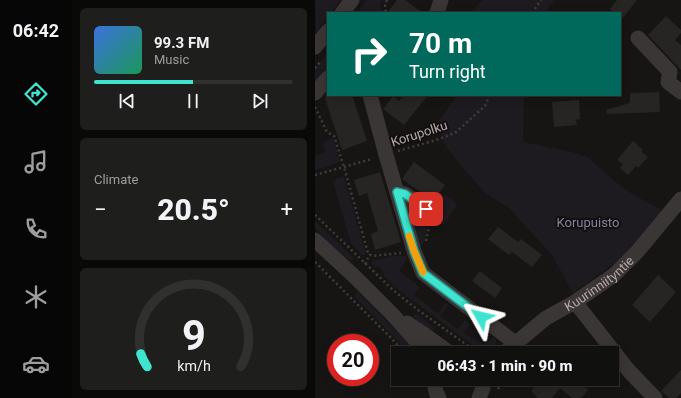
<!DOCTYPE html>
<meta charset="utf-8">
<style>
:root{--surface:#10100f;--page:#1e1e1d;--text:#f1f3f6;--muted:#9c9d9e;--line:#30302f;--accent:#3ee4d0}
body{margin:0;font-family:Roboto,sans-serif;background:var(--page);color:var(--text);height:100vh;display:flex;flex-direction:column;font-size:15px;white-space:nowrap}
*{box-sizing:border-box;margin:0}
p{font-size:13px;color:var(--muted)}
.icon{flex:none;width:22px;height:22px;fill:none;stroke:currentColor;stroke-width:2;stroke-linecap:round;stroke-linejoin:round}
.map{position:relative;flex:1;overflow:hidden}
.drawer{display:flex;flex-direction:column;gap:8px;padding:8px;background:#090908;width:243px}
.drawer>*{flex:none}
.top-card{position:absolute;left:12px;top:12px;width:294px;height:84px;border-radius:0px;box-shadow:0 2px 10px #0003,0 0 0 1px var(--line);background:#00695c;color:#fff;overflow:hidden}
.speed{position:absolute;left:12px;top:334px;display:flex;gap:8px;font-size:20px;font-weight:700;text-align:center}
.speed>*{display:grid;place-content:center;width:52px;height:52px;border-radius:50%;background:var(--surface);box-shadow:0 2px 10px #0003,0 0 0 1px var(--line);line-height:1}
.speed .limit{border:6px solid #d22;background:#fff;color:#111}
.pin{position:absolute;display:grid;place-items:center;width:34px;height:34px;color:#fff;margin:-17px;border-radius:8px;box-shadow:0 2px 6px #0006}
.me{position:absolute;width:44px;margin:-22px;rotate:307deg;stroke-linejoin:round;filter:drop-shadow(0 0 3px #0008)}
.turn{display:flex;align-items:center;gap:14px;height:84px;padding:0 16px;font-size:18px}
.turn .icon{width:52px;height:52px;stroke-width:2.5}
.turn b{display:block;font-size:28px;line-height:34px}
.big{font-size:30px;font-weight:800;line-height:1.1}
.drawer .widget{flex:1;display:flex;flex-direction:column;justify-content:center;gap:6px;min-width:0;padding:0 14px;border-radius:6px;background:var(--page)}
.drawer .dial{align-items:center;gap:0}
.dial svg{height:104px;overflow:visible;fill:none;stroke:var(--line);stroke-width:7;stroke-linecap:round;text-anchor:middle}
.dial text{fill:var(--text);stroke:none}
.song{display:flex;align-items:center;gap:12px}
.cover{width:48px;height:48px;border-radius:6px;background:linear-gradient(135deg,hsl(220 70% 55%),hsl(150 70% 35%))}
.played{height:4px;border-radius:2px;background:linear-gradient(90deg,var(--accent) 50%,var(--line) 50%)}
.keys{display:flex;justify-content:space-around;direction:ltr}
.heat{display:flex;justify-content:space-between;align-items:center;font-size:22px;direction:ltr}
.trip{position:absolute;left:76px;top:346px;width:228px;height:40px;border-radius:0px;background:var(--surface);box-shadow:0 2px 10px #0003,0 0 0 1px var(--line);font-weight:800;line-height:40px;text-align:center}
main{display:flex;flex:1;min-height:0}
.tabs{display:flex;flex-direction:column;width:72px;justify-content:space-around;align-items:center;background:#060606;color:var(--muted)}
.tabs .icon{width:28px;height:28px}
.tabs .current{color:var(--accent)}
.tabs b{font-size:18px;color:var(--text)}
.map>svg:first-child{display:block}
</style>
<main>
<nav class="tabs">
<b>06:42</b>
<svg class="icon current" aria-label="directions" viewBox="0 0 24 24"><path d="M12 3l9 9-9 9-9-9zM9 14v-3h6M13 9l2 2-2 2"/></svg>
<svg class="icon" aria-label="music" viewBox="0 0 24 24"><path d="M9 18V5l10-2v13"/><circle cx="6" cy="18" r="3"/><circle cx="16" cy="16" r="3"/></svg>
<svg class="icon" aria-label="phone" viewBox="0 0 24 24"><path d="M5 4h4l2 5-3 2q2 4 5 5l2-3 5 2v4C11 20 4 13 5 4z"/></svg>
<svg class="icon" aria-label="climate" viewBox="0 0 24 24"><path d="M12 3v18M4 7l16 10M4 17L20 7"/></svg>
<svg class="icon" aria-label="car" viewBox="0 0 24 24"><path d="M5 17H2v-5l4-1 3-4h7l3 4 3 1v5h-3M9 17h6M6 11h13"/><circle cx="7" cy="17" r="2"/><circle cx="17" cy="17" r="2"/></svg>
</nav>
<section class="drawer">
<div class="widget">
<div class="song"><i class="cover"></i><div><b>99.3 FM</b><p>Music</p></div></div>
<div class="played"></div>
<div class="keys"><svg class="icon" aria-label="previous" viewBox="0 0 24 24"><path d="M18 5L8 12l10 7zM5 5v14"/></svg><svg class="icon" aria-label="pause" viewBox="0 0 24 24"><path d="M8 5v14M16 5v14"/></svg><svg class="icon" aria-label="next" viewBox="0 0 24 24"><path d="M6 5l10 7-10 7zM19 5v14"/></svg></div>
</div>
<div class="widget"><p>Climate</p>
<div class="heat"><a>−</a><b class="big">20.5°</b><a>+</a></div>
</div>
<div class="widget dial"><svg viewBox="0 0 100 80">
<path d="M14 69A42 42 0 1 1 86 69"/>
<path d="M14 69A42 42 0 0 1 9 59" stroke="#3ee4d0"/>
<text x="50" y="56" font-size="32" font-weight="700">9</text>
<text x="50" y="72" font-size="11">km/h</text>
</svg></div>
</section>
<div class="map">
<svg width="366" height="398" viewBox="0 0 366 398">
<rect width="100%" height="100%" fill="#161514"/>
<!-- green -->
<path fill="#1d1b20" d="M0,0H26L16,13H13V17L1,33Z
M52,0H68L65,4L67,11L68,13H42Z
M168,0H239L230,13H150L155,12Z
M13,52V67L0,85V69Z
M142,95H209L208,142L257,152L274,158L297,179L317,194L349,211L311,255L258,293L237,255L193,207L170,193L141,160L128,142L124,121Z
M18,138L25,161L23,163L0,170V156L11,152L8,144L12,140Z
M27,177H29L30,180L50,251V254L48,256L36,243L18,182L20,179Z
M130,194L142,204L130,224C122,226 120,227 113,221L111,237L105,249L88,201L114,214Z
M0,221L39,258L36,261C20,252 12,241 0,228Z
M81,256H91L92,259L84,271L105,287L99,295L123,313L131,303L134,305L125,316L143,329L150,320L155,324L148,333L170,345L178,337L180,339L182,344L174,351H168L161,348L80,287L68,275L69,273L63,266L60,268L57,264L56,262L58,260Z
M43,292L101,351L99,353H94L40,297L41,293Z
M101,313L120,328L115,334L98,316Z"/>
<!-- building -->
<path fill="#272524" d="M82,0H90L108,13H72Z
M302,0H322L307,19L305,17V13H299L295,9Z
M351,16L366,30V33L360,40L366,45V70L333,35Z
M344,92L345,112L292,114L291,110L315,103V93Z
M18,95H37L52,141L27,150L10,98Z
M89,95H113L89,125L68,109L78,96L84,101Z
M264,100L265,119L261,120L262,125L239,127L237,102Z
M318,141L328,150L327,152L333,157L323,168L321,166L313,175L305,168L308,164L302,160Z
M99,162L130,185L118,201L87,179Z
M65,172L86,242L60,250L56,234L63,231L52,193L44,196L39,180Z
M183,227L203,242L206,239L227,255L217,267L197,252L194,255L173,239Z
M165,271L187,288L180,298L157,281Z
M343,275L361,292L335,322L317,305Z
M366,370V393L361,398H354L346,391Z
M226,379H261L273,390L266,398H257L245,388L237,398H223L216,391Z"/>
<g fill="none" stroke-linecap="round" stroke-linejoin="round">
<!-- path -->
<path stroke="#413c3c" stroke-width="2.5" stroke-dasharray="2 3" stroke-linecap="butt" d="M72,0C70,4 69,9 72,13
M217,13L226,0
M0,68L6,61
M0,107L12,132L19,136L29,167L53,253L57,256L86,253
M83,151L118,141L140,133L170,106L175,95
M0,175L57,159
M0,215L78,290L103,310L159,350L169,353
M111,241L115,222
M0,262L81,343L90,353
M50,264L55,254
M183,389L189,379"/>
<!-- minor -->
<g stroke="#3b3636" stroke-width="15">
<path d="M27,13L37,0"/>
<path d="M122,13L126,0"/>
<path d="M323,38L355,72L353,82L366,92"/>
<path d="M0,47L13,31"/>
<path d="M0,93L13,78"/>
<path d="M55,95L71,155L99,251L108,273L200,343"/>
<path d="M82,192L90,194L111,209"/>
<path d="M0,240L40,277L77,314L102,342L114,353"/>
<path d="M260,302L314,371L340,398"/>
<path d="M92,323L110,335L135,353"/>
<path id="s1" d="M189,353L231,318L260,302L299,275L322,252L366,199"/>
<path d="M120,379C119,386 120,392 124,398"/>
<path d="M164,398L168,388L167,379"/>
</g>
</g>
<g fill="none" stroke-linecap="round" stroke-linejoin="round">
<defs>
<path id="route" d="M111,209L90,194L82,192L99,251L108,273L166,317"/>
</defs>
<!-- route casing -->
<use href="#route" stroke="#289487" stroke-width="10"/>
<!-- route -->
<use href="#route" stroke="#3ee4d0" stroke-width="7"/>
<!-- slow -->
<path stroke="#f59e0b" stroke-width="7" d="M94,236L99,251L108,272"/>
</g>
<g text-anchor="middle" stroke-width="4" stroke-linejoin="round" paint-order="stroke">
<!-- street labels -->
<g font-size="13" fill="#b5a7a8" stroke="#11100f">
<text transform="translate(104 133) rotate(-18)" y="5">Korupolku</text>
<text dy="5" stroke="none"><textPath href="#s1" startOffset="118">Kuurinniityntie</textPath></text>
</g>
<!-- park labels -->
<g font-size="13" fill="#887f9f" stroke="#11100f">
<text x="273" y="227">Korupuisto</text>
</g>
</g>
</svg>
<div class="speed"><div class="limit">20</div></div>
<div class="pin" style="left:111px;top:209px;background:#d93025"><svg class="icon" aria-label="arrive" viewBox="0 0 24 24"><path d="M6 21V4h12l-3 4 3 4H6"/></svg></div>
<svg class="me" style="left:166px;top:317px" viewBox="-20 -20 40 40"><path d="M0-17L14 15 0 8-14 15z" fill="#3ee4d0" stroke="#fff" stroke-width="4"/></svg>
<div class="trip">06:43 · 1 min · 90 m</div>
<div class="top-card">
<div class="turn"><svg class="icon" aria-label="right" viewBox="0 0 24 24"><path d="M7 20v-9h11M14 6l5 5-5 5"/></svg><div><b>70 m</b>Turn right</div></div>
</div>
</div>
</main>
